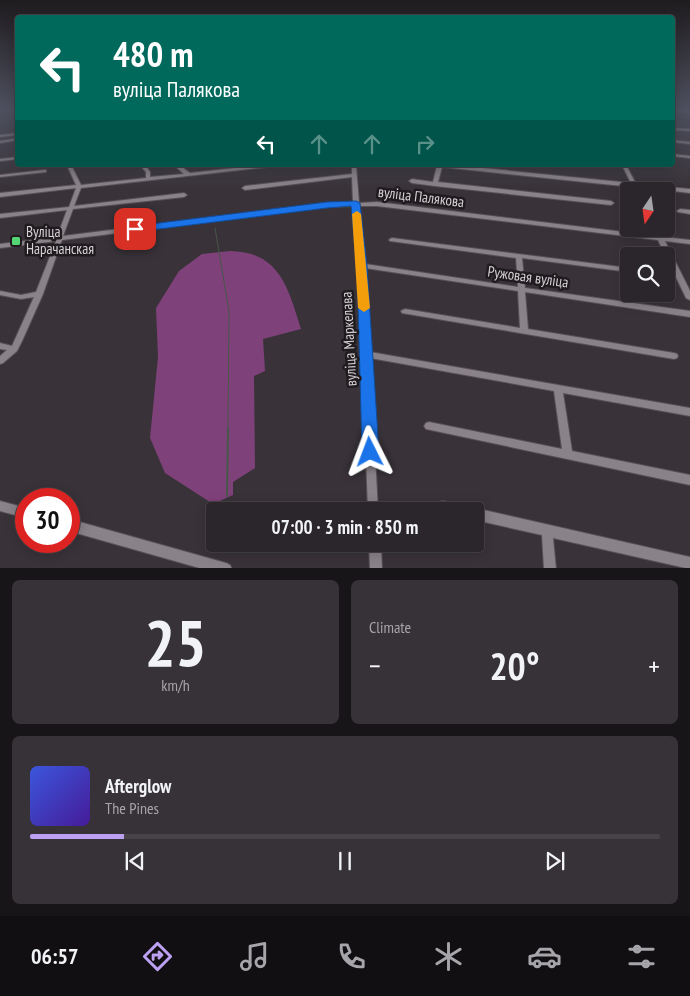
<!DOCTYPE html>
<meta charset="utf-8">
<style>
:root{--surface:#2b262b;--page:#373237;--text:#f1f3f6;--muted:#a6a5a9;--line:#474347;--accent:#bca0f2}
body{margin:0;font-family:"PT Sans Narrow",sans-serif;background:var(--page);color:var(--text);height:100vh;display:flex;flex-direction:column;font-size:19px;white-space:nowrap}
*{box-sizing:border-box;margin:0}
p{font-size:16px;color:var(--muted)}
.icon{flex:none;width:28px;height:28px;fill:none;stroke:currentColor;stroke-width:2;stroke-linecap:round;stroke-linejoin:round}
.map{position:relative;height:568px;overflow:hidden}
.drawer{display:flex;flex-direction:column;gap:12px;padding:12px;background:#181518;flex:1}
.drawer>*{flex:none}
.banner{position:absolute;left:15px;top:15px;width:660px;height:152px;border-radius:5px;box-shadow:0 2px 12px #0003,0 0 0 1px var(--line);background:#00695c;color:#fff;overflow:hidden}
.needle{width:32px;rotate:193deg}
.controls{position:absolute;left:620px;top:182px;display:grid;gap:10px}
.controls a{display:grid;place-items:center;width:55px;height:55px;border-radius:5px;background:var(--surface);box-shadow:0 2px 12px #0003,0 0 0 1px var(--line);font-size:25px}
.speed{position:absolute;left:15px;top:488px;display:flex;gap:10px;font-size:25px;font-weight:700;text-align:center}
.speed>*{display:grid;place-content:center;width:65px;height:65px;border-radius:50%;background:var(--surface);box-shadow:0 2px 12px #0003,0 0 0 1px var(--line);line-height:1}
.speed .limit{border:8px solid #d22;background:#fff;color:#111}
.pin{position:absolute;display:grid;place-items:center;width:42px;height:42px;color:#fff;margin:-21px;border-radius:10px;box-shadow:0 2px 8px #0006}
.me{position:absolute;width:55px;margin:-28px;rotate:357deg;stroke-linejoin:round;filter:drop-shadow(0 0 4px #0008)}
.turn{display:flex;align-items:center;gap:18px;height:105px;padding:0 15px;font-size:22px}
.turn .icon{width:65px;height:65px;stroke-width:2.5}
.turn b{display:block;font-size:35px;line-height:42px}
.lanes{display:flex;align-items:center;height:48px;padding:0 15px;background:#0003;justify-content:center;gap:25px;direction:ltr}
.lanes .off{opacity:.35}
.big{font-size:38px;font-weight:700;line-height:1.1}
.drawer .widget{flex:1;display:flex;flex-direction:column;justify-content:center;gap:8px;min-width:0;padding:0 18px;border-radius:8px;background:var(--page)}
.drawer .dial{align-items:center;gap:0}
.dial b{font-size:65px;line-height:1}
.song{display:flex;align-items:center;gap:15px}
.cover{width:60px;height:60px;border-radius:8px;background:linear-gradient(135deg,hsl(230 70% 55%),hsl(260 70% 35%))}
.played{height:5px;border-radius:2px;background:linear-gradient(90deg,var(--accent) 15%,var(--line) 15%)}
.keys{display:flex;justify-content:space-around;direction:ltr}
.heat{display:flex;justify-content:space-between;align-items:center;font-size:28px;direction:ltr}
.drawer .tiles{flex:1;display:grid;gap:12px;grid-template-columns:1fr 1fr}
.widget:last-child{grid-column:span 2}
.trip{position:absolute;left:206px;top:502px;width:278px;height:50px;border-radius:5px;background:var(--surface);box-shadow:0 2px 12px #0003,0 0 0 1px var(--line);font-weight:700;line-height:50px;text-align:center}
.dock{display:flex;height:80px;justify-content:space-around;align-items:center;background:#110f11;color:var(--muted)}
.dock .icon{width:35px;height:35px}
.dock .current{color:var(--accent)}
.dock b{font-size:22px;color:var(--text)}
.map>svg:first-child{display:block}
</style>
<div class="map">
<svg width="690" height="569" viewBox="0 0 690 569">
<rect width="100%" height="100%" fill="#393339"/>
<!-- green -->
<path fill="#7f417a" d="M230,251C280,252 288,288 301,329L263,339L265,371L254,376L255,468L233,482V495L213,504L165,473L150,438L158,357L156,308L179,271L202,254Z"/>
<g fill="none" stroke-linecap="round" stroke-linejoin="round">
<!-- stream-far1 -->
<path stroke="#47574a" stroke-width="1" d="M0,122L18,114
M215,228L229,311L228,430"/>
<!-- stream -->
<path stroke="#47574a" stroke-width="2" d="M227,496L228,428"/>
<defs>
<path id="minor" d="M672,109L690,111V113L672,111Z
M672,128L690,129V131L672,130Z
M18,133V135L0,137V135Z
M18,138V140L0,143V141Z
M672,140L690,142V144L672,142Z
M672,154L690,156V158L672,156Z
M18,157V159L0,161V159Z
M67,165H71L81,185L146,178V172L140,165H145L150,172V177L184,174L174,165H179L190,173L264,165H279L277,166L81,188L74,206L184,193L187,195L184,197L73,209L63,236L327,203H353L352,177L245,190L242,188L245,186L352,174V165H356L359,203L377,202L657,236L653,229H659L663,237L690,240V244L665,241L690,291V300L686,298L658,240L377,206H359L365,264L518,287L516,258L390,241L389,240L390,239L392,238L629,268V272L522,258L525,288L690,311V317L525,292L528,329L674,353L677,354L678,356L677,358L674,359L402,313L401,311L405,309L520,328L518,291L365,268L370,352L690,408V416L563,393L572,451L690,475V485L426,429L424,426L426,423L429,422L562,449L554,391L370,358L378,511H368L359,266L354,206L327,207L62,240L43,294L22,341L17,351L3,363L0,364V356L7,350L0,349V343L12,346L34,297L21,299L0,295V291L21,295L36,292L56,241L0,248V244L57,237L67,210L0,218V214L69,207L76,188L0,197V193L76,185Z
M92,165H110L108,166L94,167H92Z
M436,165H452L631,183L622,165H626L636,184L690,189V193L638,187L639,191H635L632,187L442,167L438,182L611,201L614,203L611,205L435,186L412,183L409,181L412,179L433,182L437,166Z
M44,170H46V172L0,177V175Z
M680,209L690,210V214L678,212L677,211Z
M0,501L26,508V518L0,511Z
M443,501L468,507L469,511H443L439,510L438,506L439,502Z
M475,508L690,557V569L553,538L556,569H544L542,535L475,520V511H471Z
M69,519L226,563L230,565L232,569H203L69,531Z
M369,544H381L382,569H370Z"/>
</defs>
<!-- minor casing -->
<use href="#minor" stroke="#575156" stroke-width="2"/>
<!-- minor -->
<use href="#minor" fill="#8a8289" fill-rule="evenodd"/>
</g>
<!-- sky -->
<linearGradient id="sky" x2="0" y2="1"><stop stop-color="#1f1c1f"/><stop offset="0.58" stop-color="#4e505f"/><stop offset="1" stop-color="#4e505f" stop-opacity="0"/></linearGradient>
<rect width="690" height="188" fill="url(#sky)"/>
<!-- route -->
<path fill="#1a73e8" stroke="#114b97" d="M356,201L360,203L367,266L379,452L376,457L370,460L365,457L362,452L357,266L351,206L327,208L135,232L130,229L135,226L327,202Z"/>
<!-- slow -->
<path fill="#f59e0b" d="M357,211L361,214L370,308L364,312L358,308L352,214Z"/>
<!-- markers -->
<rect fill="#53d673" stroke="#1f1b1e" stroke-width="2" x="11" y="236" width="10" height="10" rx="2.5"/>
<g text-anchor="middle" stroke-width="5" stroke-linejoin="round" paint-order="stroke">
<!-- street labels -->
<g font-size="15" fill="#d5d1d5" stroke="#1f1b1e">
<text transform="translate(421 197) rotate(7)" y="5">вуліца Палякова</text>
<text transform="translate(528 277) rotate(8)" y="5">Ружовая вуліца</text>
<text transform="translate(349 339) rotate(-93)" y="5">вуліца Маркелава</text>
</g>
<!-- poi labels -->
<g font-size="15" fill="#d5d1d5" stroke="#1f1b1e" text-anchor="start">
<text x="26" y="237">Вуліца<tspan x="26" dy="17">Нарачанская</tspan></text>
</g>
</g>
</svg>
<div class="controls">
<a><svg class="needle" viewBox="-14 -14 28 28"><path d="M0-13l5 13h-10z" fill="#e53935"/><path d="M0 13l5-13h-10z" fill="#a6a5a9"/></svg></a>
<a><svg class="icon" aria-label="search" viewBox="0 0 24 24"><circle cx="10" cy="10" r="6"/><path d="M15 15l6 6"/></svg></a>
</div>
<div class="speed"><div class="limit">30</div></div>
<div class="pin" style="left:135px;top:229px;background:#d93025"><svg class="icon" aria-label="arrive" viewBox="0 0 24 24"><path d="M6 21V4h12l-3 4 3 4H6"/></svg></div>
<svg class="me" style="left:370px;top:452px" viewBox="-20 -20 40 40"><path d="M0-17L14 15 0 8-14 15z" fill="#1a73e8" stroke="#fff" stroke-width="4"/></svg>
<div class="trip">07:00 · 3 min · 850 m</div>
<div class="banner">
<div class="turn"><svg class="icon" aria-label="left" viewBox="0 0 24 24"><path d="M17 20v-9H6M10 6l-5 5 5 5"/></svg><div><b>480 m</b>вуліца Палякова</div></div>
<div class="lanes"><svg class="icon" aria-label="left" viewBox="0 0 24 24"><path d="M17 20v-9H6M10 6l-5 5 5 5"/></svg><svg class="icon off" aria-label="ahead" viewBox="0 0 24 24"><path d="M12 20V5M6 11l6-6 6 6"/></svg><svg class="icon off" aria-label="ahead" viewBox="0 0 24 24"><path d="M12 20V5M6 11l6-6 6 6"/></svg><svg class="icon off" aria-label="right" viewBox="0 0 24 24"><path d="M7 20v-9h11M14 6l5 5-5 5"/></svg></div>
</div>
</div>
<section class="drawer">
<div class="tiles">
<div class="widget dial"><b>25</b><p>km/h</p></div>
<div class="widget"><p>Climate</p>
<div class="heat"><a>−</a><b class="big">20°</b><a>+</a></div>
</div>
<div class="widget">
<div class="song"><i class="cover"></i><div><b>Afterglow</b><p>The Pines</p></div></div>
<div class="played"></div>
<div class="keys"><svg class="icon" aria-label="previous" viewBox="0 0 24 24"><path d="M18 5L8 12l10 7zM5 5v14"/></svg><svg class="icon" aria-label="pause" viewBox="0 0 24 24"><path d="M8 5v14M16 5v14"/></svg><svg class="icon" aria-label="next" viewBox="0 0 24 24"><path d="M6 5l10 7-10 7zM19 5v14"/></svg></div>
</div>
</div>
</section>
<nav class="dock">
<b>06:57</b>
<svg class="icon current" aria-label="directions" viewBox="0 0 24 24"><path d="M12 3l9 9-9 9-9-9zM9 14v-3h6M13 9l2 2-2 2"/></svg>
<svg class="icon" aria-label="music" viewBox="0 0 24 24"><path d="M9 18V5l10-2v13"/><circle cx="6" cy="18" r="3"/><circle cx="16" cy="16" r="3"/></svg>
<svg class="icon" aria-label="phone" viewBox="0 0 24 24"><path d="M5 4h4l2 5-3 2q2 4 5 5l2-3 5 2v4C11 20 4 13 5 4z"/></svg>
<svg class="icon" aria-label="climate" viewBox="0 0 24 24"><path d="M12 3v18M4 7l16 10M4 17L20 7"/></svg>
<svg class="icon" aria-label="car" viewBox="0 0 24 24"><path d="M5 17H2v-5l4-1 3-4h7l3 4 3 1v5h-3M9 17h6M6 11h13"/><circle cx="7" cy="17" r="2"/><circle cx="17" cy="17" r="2"/></svg>
<svg class="icon" aria-label="filters" viewBox="0 0 24 24"><path d="M4 7h16M4 17h16"/><circle cx="9" cy="7" r="2"/><circle cx="15" cy="17" r="2"/></svg>
</nav>
